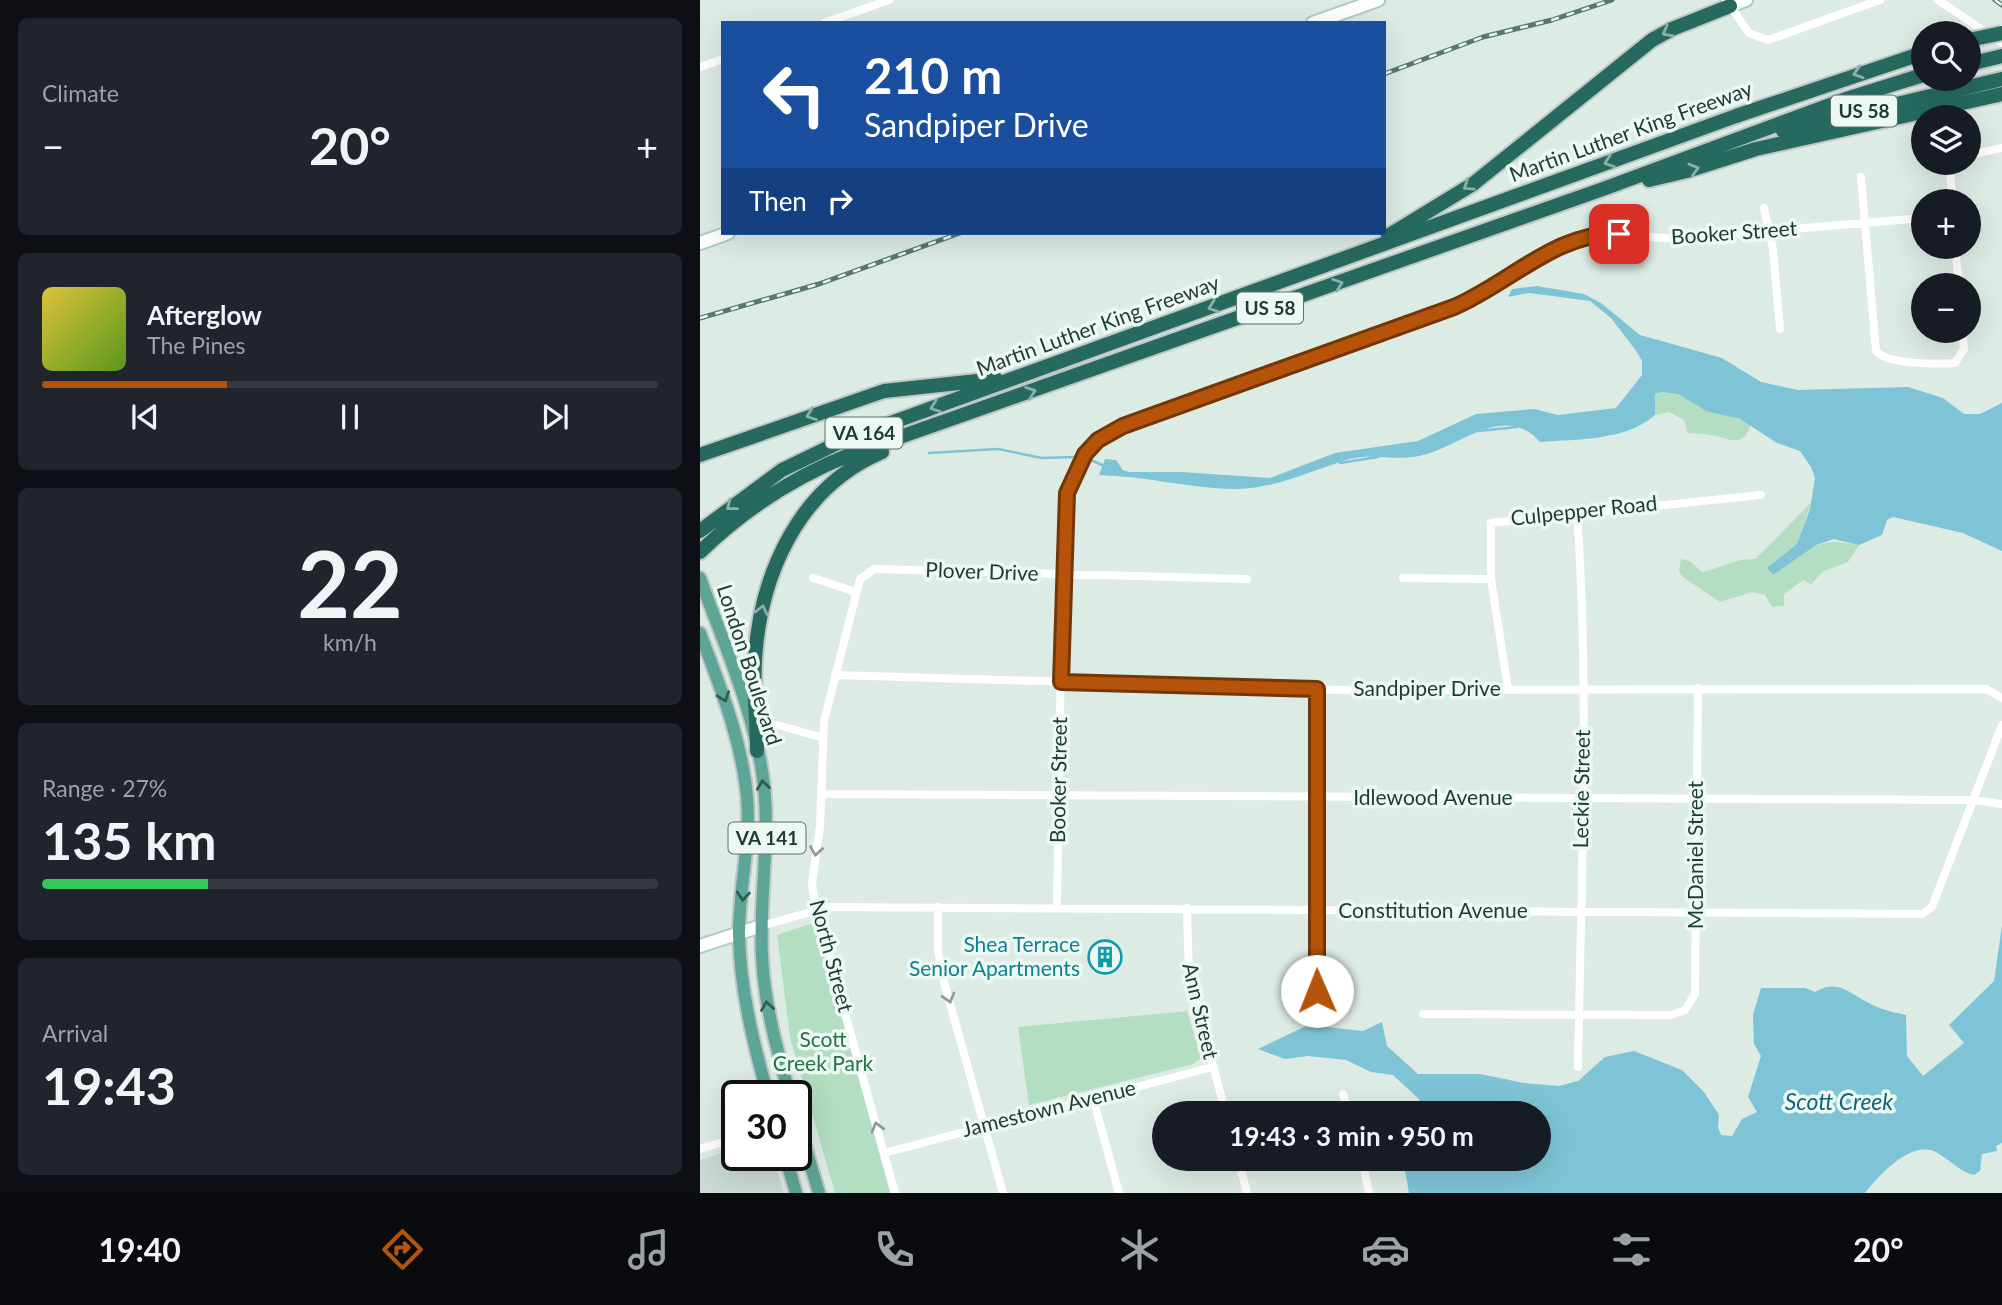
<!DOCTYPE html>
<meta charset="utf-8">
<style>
:root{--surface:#171b24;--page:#20242c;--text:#f1f3f6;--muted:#9ea1a6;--line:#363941;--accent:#b45309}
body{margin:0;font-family:Lato,sans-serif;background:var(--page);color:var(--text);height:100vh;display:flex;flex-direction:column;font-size:26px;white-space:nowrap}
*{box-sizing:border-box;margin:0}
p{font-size:23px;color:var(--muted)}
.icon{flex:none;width:38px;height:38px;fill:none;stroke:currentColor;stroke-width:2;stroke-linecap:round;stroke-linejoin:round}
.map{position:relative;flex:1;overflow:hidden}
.sheet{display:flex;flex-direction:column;gap:18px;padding:18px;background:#0d0f14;width:700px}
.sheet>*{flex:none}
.guide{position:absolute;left:21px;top:21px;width:665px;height:214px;border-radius:0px;box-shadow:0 7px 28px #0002;background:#1a4fa0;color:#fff;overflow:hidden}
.buttons{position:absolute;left:1211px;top:21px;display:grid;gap:14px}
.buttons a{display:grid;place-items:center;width:70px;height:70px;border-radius:50%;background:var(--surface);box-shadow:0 7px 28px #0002;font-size:35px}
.speed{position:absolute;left:21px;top:1080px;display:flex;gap:14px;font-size:35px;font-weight:700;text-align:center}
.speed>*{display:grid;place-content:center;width:91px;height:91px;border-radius:50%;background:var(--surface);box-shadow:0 7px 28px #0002;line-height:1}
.speed .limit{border:4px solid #111;border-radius:10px;background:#fff;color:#111}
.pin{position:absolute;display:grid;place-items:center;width:60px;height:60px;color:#fff;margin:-30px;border-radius:14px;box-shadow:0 4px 10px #0006}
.me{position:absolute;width:77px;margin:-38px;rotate:359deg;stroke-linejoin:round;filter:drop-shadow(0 0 5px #0008)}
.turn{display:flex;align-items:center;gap:24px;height:147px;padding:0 28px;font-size:32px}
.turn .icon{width:91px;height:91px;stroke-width:2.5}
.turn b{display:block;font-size:49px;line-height:60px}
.then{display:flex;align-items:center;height:66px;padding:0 28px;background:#0003;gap:14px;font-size:26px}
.big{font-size:52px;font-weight:700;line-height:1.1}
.sheet .tile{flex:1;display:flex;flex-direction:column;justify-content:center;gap:10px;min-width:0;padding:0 24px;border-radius:10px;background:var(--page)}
.sheet .dial{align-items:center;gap:0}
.dial b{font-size:91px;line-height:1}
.song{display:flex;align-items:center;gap:21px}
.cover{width:84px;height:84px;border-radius:10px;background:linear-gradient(135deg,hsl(50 70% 55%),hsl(90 70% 35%))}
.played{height:7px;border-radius:4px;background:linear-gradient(90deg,var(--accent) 30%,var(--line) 30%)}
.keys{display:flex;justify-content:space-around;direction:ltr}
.heat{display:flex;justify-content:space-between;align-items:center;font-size:38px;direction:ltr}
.charge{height:10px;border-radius:5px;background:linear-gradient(90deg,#34c759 27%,var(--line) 0)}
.trip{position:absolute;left:452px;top:1101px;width:399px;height:70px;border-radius:35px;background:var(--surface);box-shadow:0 7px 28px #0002;font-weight:700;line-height:70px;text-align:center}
.menu{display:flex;height:112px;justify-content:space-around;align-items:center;background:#090b0e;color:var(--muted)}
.menu .icon{width:49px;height:49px}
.menu .on{color:var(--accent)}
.menu b{font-size:32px;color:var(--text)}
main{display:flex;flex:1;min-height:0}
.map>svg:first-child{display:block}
</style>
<main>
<section class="sheet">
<div class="tile"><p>Climate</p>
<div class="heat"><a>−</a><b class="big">20°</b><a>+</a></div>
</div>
<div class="tile">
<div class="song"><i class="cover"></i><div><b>Afterglow</b><p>The Pines</p></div></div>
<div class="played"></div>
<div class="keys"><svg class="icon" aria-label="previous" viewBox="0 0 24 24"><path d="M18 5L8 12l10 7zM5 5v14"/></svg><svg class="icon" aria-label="pause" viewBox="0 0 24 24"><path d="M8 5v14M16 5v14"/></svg><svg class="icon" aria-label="next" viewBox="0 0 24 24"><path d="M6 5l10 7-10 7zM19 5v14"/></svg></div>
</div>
<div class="tile dial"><b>22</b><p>km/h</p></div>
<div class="tile"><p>Range · 27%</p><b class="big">135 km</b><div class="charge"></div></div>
<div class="tile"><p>Arrival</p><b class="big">19:43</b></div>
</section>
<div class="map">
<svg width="1302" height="1193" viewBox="0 0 1302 1193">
<rect width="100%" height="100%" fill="#ddebe5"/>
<!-- built -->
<path fill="#cbdad4" d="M37,1148V1155H72L84,1193H0V1160Z"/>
<!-- green -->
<path fill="#b3dec1" d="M960,392L978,394L1006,411L1022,413L1051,424C1043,450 1029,438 1011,435C1003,433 995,434 988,433L984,420L969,412L955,415V394Z
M1111,503L1097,545L1068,568L1073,575C1102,549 1120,536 1159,545L1148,562L1124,571L1111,584L1103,580L1084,594V606L1072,607L1065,595L1052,592L1020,602L983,577L979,571L981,559L990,561L1002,572C1021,568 1035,558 1055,559C1075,541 1091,522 1111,503Z
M110,924H116L190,1193H135L90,1037L77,935Z
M487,1011L501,1058L493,1064L329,1105L318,1027Z"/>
<!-- water -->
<path fill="#7ec4d6" d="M837,286L884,294L901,303L940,335L1022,358L1061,382L1098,390L1208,387L1243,398L1264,414H1280L1302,403V551L1263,533L1193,517L1187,520L1182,535L1159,545L1134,539L1116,545L1073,575L1067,568L1097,544L1110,509L1115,478L1111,467L1100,451L1077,443L1040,419L1006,411L978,394L961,392L955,394V415C926,441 877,439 840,442C804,401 759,448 719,456C696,461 672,453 650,459C611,470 579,488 537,489C492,489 445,476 399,475L405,459L416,460L423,470L429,472H481L570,478L635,453L718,441L776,414L834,409L858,415L916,408L942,375V361L937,352L911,318L890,301L829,293L808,297L812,289Z
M1302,926V1143L1296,1146L1297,1151L1282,1154L1280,1171L1274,1175C1260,1172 1249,1159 1236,1152C1211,1140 1180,1174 1165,1193H709L703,1159L838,1158V1113H720L719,1099L693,1075L671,1072L646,1060L608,1056L585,1059L558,1049L608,1025L663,1031L682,1022L687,1046L718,1074H780L824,1083L859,1086L878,1081L905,1057L934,1051L982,1070L1004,1092L1019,1115L1018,1127L1021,1135L1032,1136L1042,1119L1057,1112L1048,1097L1061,1056L1054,1044L1053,1015L1061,988H1105L1115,992C1138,979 1147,992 1167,1002C1179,1009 1192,1012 1206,1015L1207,1056L1223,1076L1264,1043L1249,1025L1294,981Z"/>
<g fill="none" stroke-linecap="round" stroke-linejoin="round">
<!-- stream -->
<path stroke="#7ec4d6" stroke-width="2.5" d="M778,431L817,427
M229,453L298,449L342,458L374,457
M391,460L404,466
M640,463L678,457"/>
<defs>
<path id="secondary" d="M1028,0L1030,6L1046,0
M613,23L678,0
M0,243L28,233
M0,946L61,926"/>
<path id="primary" d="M0,578C24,645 56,714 64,786C70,843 59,898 62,955C64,1004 77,1049 90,1096
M0,633C20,686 41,738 47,796C51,842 39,888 39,934C40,989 53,1042 68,1096
M96,1116L119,1193
M85,1155L96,1193"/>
<path id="highway" d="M1269,64L1302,56
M1083,131L1302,79
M949,180L987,171L1056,149L1302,94
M688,236L773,184L952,40L972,29L1030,6
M0,455L184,391L296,379
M0,531L82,470L144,440L1036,116L1223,53
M0,552C43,510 92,478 149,455L903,189L1146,99L1223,75
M57,751C57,721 53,690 55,660C60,574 99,487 182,452"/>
</defs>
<!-- secondary casing -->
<use href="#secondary" stroke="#afcbc2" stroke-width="16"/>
<!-- primary casing -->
<use href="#primary" stroke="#c0c8c6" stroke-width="16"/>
<!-- highway casing -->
<use href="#highway" stroke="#c0c8c6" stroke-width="18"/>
<!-- street -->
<path stroke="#fff" stroke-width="8" d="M1238,0L1302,43
M1030,6L1049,33L1068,40L1180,0
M124,23L189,0
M0,67L23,59
M1269,155L1302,148
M1161,177L1176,351C1187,365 1237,364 1255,363L1264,349L1262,331
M1252,201L1250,169L1254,163
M1064,208L1073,249L1080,329
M1255,247L1259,285
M877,512C890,696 881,882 878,1067
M113,578L156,592
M703,578L791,579
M135,675L641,690L1286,689L1302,698
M617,689V991
M808,689L791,579V523L1061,495
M78,725L123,738
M122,794L1273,800L1302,804
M238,907V951L244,982L303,1193
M357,907L363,531C368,481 375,450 423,426L737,314L791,290L875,239L905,233L976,239L1223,218
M487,908L489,979L526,1113
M61,926L129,907L1222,914L1232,907L1302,725
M723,1014L971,1015L985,1010L995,994L998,688
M643,1094L649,1113
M393,1098L419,1193
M0,1149L37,1138
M184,1153L513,1067
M538,1158L547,1193
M662,1158L669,1193
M195,1193L116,909L112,884L120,826L124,721L160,579L174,569L547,579"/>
<!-- secondary -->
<use href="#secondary" stroke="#fff" stroke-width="12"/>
<!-- primary -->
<use href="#primary" stroke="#5da596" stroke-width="12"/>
<!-- highway -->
<use href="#highway" stroke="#266a5f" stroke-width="14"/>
<defs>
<path id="rail" d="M1295,0L1302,5
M684,74L783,37L852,20L912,0
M0,318L119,284L260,233"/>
</defs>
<!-- rail casing -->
<use href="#rail" stroke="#577770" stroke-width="5"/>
<!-- rail -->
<use href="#rail" stroke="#edf7f3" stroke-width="2.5" stroke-dasharray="8" stroke-linecap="butt"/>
<defs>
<path id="highway-bridge" d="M1269,40L1302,33"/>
</defs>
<!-- highway-bridge casing -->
<use href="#highway-bridge" stroke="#c0c8c6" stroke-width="18" stroke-linecap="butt"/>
<!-- highway-bridge -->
<use href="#highway-bridge" stroke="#266a5f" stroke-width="14"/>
</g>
<!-- one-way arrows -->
<defs><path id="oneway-chevron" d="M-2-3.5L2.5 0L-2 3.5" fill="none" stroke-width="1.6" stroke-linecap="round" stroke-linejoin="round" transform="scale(1.75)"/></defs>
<g stroke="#8ab0a9">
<use href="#oneway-chevron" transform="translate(967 32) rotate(152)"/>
<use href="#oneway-chevron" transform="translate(1158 73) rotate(162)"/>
<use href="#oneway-chevron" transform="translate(909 162) rotate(160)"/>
<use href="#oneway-chevron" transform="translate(994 169) rotate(-17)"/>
<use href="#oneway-chevron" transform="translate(768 186) rotate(146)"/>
<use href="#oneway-chevron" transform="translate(638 284) rotate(-20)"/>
<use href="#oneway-chevron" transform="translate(513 307) rotate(160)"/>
<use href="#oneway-chevron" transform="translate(331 392) rotate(-19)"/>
<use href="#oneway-chevron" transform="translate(235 407) rotate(160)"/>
<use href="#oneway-chevron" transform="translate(111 415) rotate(160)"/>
<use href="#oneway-chevron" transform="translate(31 506) rotate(142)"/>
<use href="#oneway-chevron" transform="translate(62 610) rotate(-77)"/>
</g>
<g stroke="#305b51">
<use href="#oneway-chevron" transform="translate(24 697) rotate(70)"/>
<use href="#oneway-chevron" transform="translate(63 785) rotate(-97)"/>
<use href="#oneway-chevron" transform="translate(43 896) rotate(95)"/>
<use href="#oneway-chevron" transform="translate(67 1006) rotate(-99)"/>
</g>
<g stroke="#8e9d9a">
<use href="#oneway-chevron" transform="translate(116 851) rotate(99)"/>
<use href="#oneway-chevron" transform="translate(249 998) rotate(74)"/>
<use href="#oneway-chevron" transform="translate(177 1127) rotate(-105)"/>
</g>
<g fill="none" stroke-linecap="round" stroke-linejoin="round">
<defs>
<path id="route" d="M617,991V689L361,682L367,493L385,454L398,440L423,426L754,307C810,283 857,231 919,234"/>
</defs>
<!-- route casing -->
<use href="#route" stroke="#753606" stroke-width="18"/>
<!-- route -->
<use href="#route" stroke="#b45309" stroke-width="12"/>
</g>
<!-- icons -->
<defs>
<symbol id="building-ring" viewBox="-11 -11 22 22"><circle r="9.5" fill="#edf7f3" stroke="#0f9aa8" stroke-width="1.5"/><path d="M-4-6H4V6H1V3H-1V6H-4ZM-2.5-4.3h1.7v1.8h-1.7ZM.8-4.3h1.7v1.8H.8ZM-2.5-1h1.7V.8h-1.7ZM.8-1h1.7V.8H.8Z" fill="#0f9aa8"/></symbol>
</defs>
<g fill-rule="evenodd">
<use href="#building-ring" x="386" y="938" width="38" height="38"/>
</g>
<g text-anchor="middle" stroke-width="7" stroke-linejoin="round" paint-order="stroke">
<!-- shield labels -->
<g fill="#edf7f3" stroke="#5b736d" stroke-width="2">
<rect x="1131" y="95.5" width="66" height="31" rx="5"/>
<rect x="537" y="292.5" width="66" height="31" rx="5"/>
<rect x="125.5" y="417.5" width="77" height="31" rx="5"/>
<rect x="28.5" y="822.5" width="77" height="31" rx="5"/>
</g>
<g font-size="19" font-weight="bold" fill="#1d3b34">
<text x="1164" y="118">US 58</text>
<text x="570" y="315">US 58</text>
<text x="164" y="440">VA 164</text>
<text x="67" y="845">VA 141</text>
</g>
<!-- street labels -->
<g font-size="21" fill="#1d3b34" stroke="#edf7f3">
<text transform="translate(931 132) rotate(-20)" y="7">Martin Luther King Freeway</text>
<text transform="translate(1034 233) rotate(-4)" y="7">Booker Street</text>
<text transform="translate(398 326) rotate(-20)" y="7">Martin Luther King Freeway</text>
<text transform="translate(884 511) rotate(-6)" y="7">Culpepper Road</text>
<text transform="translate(282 572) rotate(2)" y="7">Plover Drive</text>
<text transform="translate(49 665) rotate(72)" y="7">London Boulevard</text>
<text x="727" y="696">Sandpiper Drive</text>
<text transform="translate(359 780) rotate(-89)" y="7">Booker Street</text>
<text transform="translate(882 789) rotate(-89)" y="7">Leckie Street</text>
<text x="733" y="805">Idlewood Avenue</text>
<text transform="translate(996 855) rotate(-90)" y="7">McDaniel Street</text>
<text x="733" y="918">Constitution Avenue</text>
<text transform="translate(131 956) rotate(75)" y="7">North Street</text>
<text transform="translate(500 1011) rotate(77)" y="7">Ann Street</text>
<text transform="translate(349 1109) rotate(-14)" y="7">Jamestown Avenue</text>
</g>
<!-- culture labels -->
<g font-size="21" fill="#0d838f" stroke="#edf7f3" text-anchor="end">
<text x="380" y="952">Shea Terrace<tspan x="380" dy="24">Senior Apartments</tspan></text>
</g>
<!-- park labels -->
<g font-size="21" fill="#247547" stroke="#edf7f3">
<text x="123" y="1047">Scott<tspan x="123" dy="24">Creek Park</tspan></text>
</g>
<!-- water labels -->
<g font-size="23" font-style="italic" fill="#13657c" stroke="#edf7f3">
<text x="1139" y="1110">Scott Creek</text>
</g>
</g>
</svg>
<div class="buttons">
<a><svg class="icon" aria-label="search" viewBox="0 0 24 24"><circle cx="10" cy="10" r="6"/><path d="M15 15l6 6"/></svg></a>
<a><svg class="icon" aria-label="layers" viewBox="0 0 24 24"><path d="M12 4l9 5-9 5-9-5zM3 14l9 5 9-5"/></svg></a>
<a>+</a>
<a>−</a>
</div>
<div class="speed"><div class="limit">30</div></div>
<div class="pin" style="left:919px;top:234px;background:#d93025"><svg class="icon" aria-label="arrive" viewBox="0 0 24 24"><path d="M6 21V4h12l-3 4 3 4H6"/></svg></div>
<svg class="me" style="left:617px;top:991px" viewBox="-20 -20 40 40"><circle r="19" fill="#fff"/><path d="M0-13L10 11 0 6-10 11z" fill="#b45309"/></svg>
<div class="trip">19:43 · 3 min · 950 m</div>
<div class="guide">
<div class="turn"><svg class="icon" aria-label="left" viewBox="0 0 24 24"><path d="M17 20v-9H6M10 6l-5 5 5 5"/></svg><div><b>210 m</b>Sandpiper Drive</div></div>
<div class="then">Then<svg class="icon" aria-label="right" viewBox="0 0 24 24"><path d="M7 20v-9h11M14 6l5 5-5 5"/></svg></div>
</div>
</div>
</main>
<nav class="menu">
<b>19:40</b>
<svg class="icon on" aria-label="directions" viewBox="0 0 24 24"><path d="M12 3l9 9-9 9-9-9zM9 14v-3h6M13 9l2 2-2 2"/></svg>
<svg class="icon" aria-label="music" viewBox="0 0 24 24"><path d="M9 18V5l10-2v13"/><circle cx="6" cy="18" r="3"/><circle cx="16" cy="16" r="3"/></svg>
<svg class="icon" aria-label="phone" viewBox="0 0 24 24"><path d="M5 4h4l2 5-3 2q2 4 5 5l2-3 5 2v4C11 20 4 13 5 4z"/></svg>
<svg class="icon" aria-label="climate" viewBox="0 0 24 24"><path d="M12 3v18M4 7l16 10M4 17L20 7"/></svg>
<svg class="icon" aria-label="car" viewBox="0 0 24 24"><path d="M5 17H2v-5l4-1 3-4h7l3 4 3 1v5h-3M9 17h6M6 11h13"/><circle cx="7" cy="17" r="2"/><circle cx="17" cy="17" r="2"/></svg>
<svg class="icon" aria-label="filters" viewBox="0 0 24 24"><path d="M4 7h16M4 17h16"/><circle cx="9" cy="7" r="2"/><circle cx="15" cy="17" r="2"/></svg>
<b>20°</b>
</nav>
